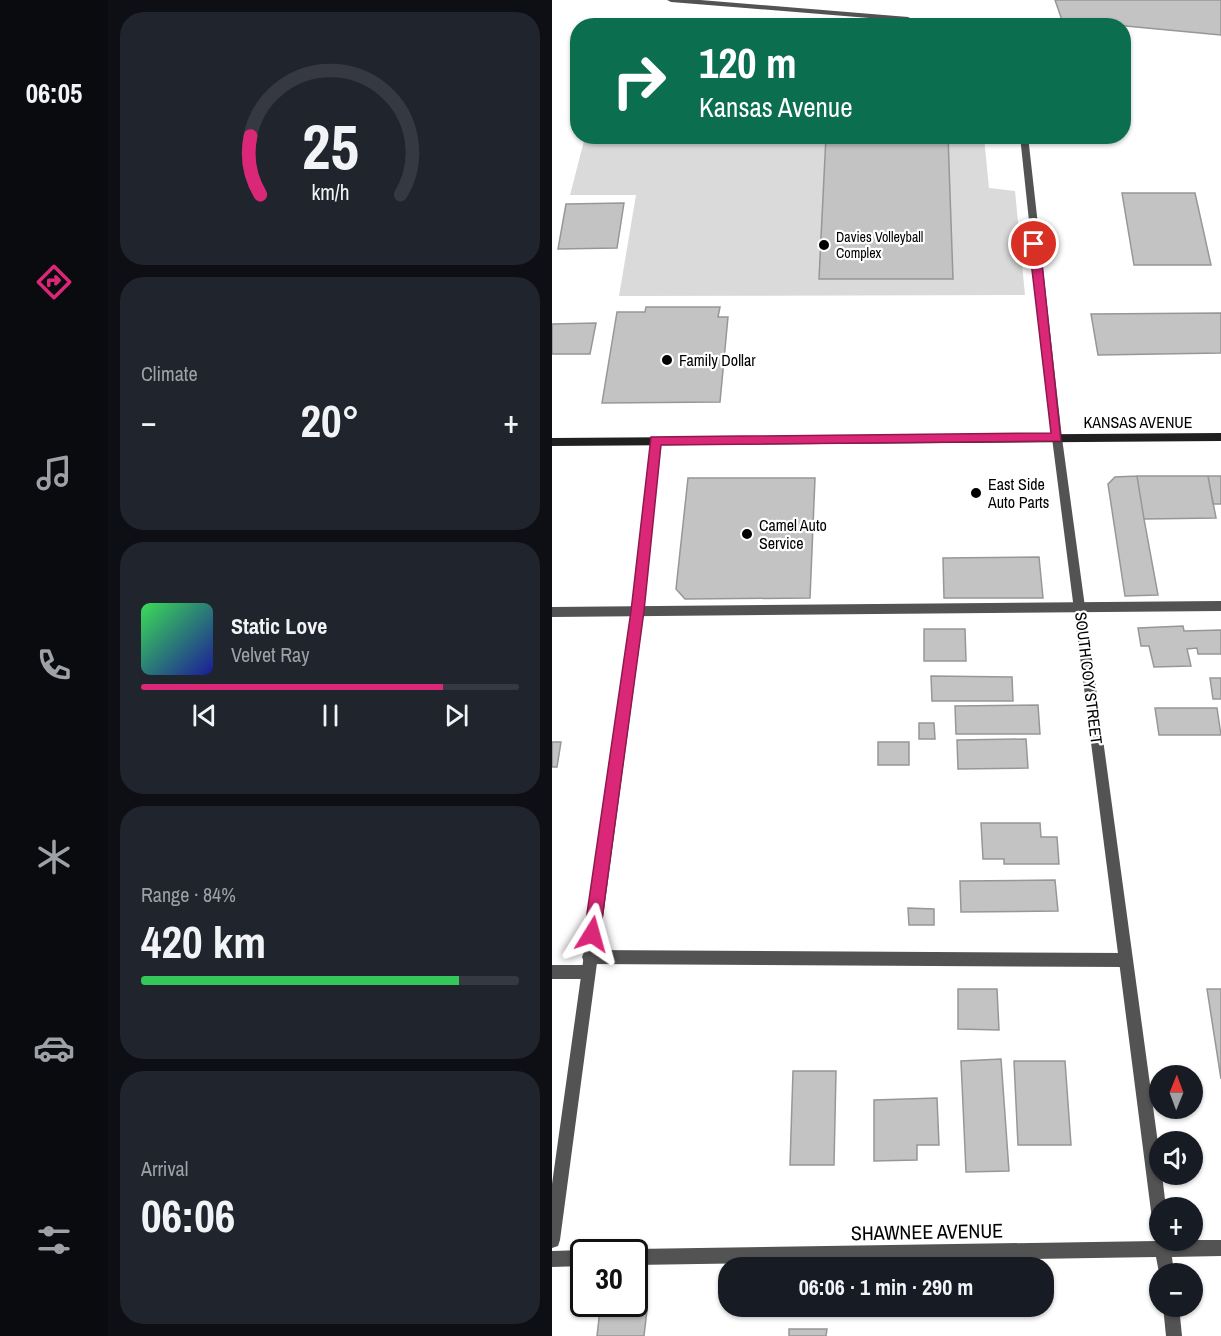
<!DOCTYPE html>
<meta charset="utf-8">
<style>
:root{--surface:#171b24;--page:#20242c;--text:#f1f3f6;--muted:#9ea1a6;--line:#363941;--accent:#db2777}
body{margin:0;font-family:"Archivo Narrow",sans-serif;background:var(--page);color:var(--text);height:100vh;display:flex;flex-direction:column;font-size:22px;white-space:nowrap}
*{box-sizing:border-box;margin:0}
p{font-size:20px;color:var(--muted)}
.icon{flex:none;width:33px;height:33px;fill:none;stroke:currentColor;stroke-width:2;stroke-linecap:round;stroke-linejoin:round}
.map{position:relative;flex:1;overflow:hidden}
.drawer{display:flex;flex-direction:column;gap:12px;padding:12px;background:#0d0f14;width:444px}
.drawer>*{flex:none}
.top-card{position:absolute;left:18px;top:18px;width:561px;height:126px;border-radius:24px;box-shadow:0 2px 4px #0004;background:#0b6e4f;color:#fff;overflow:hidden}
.needle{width:39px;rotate:1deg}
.fabs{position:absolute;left:597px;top:1065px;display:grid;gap:12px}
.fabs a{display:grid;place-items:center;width:54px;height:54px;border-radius:50%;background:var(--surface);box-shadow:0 2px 4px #0004;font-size:30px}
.speed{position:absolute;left:18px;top:1239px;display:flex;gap:12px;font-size:30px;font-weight:700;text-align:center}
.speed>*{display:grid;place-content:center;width:78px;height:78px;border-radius:50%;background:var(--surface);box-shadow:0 2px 4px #0004;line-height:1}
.speed .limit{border:3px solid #111;border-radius:9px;background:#fff;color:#111}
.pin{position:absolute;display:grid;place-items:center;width:51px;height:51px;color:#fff;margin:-26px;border:3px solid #fff;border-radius:50%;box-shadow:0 2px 6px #0007}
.me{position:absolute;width:66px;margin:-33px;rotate:8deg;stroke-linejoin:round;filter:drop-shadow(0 0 4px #0008)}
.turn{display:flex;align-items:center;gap:21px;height:126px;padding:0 30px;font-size:27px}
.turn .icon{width:78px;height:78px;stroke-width:2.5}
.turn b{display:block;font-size:42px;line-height:51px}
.big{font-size:45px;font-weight:700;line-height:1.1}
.drawer .tile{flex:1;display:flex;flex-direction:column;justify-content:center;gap:9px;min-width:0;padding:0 21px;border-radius:24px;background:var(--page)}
.drawer .dial{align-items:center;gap:0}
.dial svg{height:156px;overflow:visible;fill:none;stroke:var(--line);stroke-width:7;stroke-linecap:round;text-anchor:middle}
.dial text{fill:var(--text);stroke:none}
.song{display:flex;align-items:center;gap:18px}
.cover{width:72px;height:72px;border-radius:9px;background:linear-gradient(135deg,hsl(130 70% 55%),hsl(240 70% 35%))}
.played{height:6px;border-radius:3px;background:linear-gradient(90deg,var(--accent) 80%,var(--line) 80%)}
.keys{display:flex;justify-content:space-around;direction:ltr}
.heat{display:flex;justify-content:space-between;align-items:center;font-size:33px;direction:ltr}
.charge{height:9px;border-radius:4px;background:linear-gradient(90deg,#34c759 84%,var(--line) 0)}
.trip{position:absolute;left:166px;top:1257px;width:336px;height:60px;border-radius:24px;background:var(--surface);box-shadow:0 2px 4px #0004;font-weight:700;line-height:60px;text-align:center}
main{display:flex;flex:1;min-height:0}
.menu{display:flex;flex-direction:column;width:108px;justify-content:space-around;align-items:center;background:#090b0e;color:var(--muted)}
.menu .icon{width:42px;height:42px}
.menu .current{color:var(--accent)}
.menu b{font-size:27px;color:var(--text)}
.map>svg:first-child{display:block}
</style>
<main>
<nav class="menu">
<b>06:05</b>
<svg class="icon current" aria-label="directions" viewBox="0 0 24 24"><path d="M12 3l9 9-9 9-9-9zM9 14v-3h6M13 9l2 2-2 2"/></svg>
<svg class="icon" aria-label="music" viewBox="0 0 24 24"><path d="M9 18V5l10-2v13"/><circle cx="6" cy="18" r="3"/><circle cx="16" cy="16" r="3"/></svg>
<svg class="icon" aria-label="phone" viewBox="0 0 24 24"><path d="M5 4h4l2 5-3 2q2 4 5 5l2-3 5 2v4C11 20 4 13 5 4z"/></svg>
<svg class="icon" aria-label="climate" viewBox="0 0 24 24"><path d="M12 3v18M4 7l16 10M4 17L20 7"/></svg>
<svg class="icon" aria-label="car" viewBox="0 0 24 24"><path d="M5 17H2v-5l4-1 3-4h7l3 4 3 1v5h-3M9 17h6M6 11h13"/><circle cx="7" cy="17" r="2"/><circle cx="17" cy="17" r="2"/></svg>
<svg class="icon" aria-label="filters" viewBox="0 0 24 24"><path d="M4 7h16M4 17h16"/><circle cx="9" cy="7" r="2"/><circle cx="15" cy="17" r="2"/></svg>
</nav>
<section class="drawer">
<div class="tile dial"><svg viewBox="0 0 100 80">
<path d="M14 69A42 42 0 1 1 86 69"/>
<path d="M14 69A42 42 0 0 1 9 39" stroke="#db2777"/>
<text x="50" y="56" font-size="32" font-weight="700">25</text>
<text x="50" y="72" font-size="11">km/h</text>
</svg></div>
<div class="tile"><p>Climate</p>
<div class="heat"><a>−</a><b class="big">20°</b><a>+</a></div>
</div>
<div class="tile">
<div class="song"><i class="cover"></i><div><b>Static Love</b><p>Velvet Ray</p></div></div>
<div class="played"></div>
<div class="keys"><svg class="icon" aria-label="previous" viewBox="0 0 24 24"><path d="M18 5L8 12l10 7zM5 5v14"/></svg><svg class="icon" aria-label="pause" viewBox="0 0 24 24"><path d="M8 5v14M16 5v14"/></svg><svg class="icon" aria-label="next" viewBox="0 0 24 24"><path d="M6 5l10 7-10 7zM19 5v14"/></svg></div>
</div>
<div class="tile"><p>Range · 84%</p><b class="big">420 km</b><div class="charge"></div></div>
<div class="tile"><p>Arrival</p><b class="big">06:06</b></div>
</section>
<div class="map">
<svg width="669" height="1336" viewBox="0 0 669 1336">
<rect width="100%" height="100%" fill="#fff"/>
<!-- green -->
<path fill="#dadada" d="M33,137H432L437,188L463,191L473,295L67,296L84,195H18Z"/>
<!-- building -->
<path fill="#c3c3c3" stroke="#979797" stroke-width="1.5" d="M503,0H669V35L510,20Z
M274,136H396L401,279H267Z
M570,193H643L659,265H582Z
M72,203L65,248L6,249L14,204Z
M94,307H168L166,317H176L168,402L50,403L65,312H93Z
M669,313V353L546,355L539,314Z
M44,323L38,354H0V324Z
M585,476L592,519L606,595L573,596L556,484L563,477Z
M585,476H656L664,518L592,519Z
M656,476H669V504H661Z
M136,478H263L258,598L133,599L124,589Z
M487,557L491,598H392L391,558Z
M631,626L632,631L669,630V654H646L645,648L635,649L639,666L602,667L597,646H589L586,628Z
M372,629H413L414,661H372Z
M379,676L460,677L461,701H380Z
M658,678H669V699H661Z
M486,705L488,734H404L403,706Z
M603,708H665L669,735H607Z
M367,723H382L383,739H367Z
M474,739L476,768L406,769L405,740Z
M0,742H9L5,767H0Z
M326,742H357V765H326Z
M429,823H488L489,837H505L507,864H452V859H431Z
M503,880L506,911L409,912L408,881Z
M356,908L382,909V925H357Z
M406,989H445L447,1030L406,1029Z
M655,989H669V1079Z
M449,1059L457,1171L414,1172L409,1061Z
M462,1061H513L519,1145H466Z
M241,1071H284L282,1165H238Z
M385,1098L387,1145H365V1160L322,1161V1100Z
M48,1310H95L92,1336H45Z
M237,1329H275L274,1336H237Z"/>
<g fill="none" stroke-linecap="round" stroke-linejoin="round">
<!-- service -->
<path fill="#535353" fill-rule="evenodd" d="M115,0H148L356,17L373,26H362L354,21L119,2Z
M669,601V611L0,617V607Z
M37,950L573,953L578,955L580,960L578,965L573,967L37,964L32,962L30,957L32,952Z
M0,965H36L41,967L43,972L41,977L36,979H0Z"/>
<!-- minor -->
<path fill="#535353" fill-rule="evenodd" d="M468,136H476L510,438L608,1158V1174H610L614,1208H608V1227L602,1225L600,1219L500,438Z
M104,437L109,441L92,611L8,1240L6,1246L0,1248V1184L80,611L99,441Z
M605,1236H608V1240H669V1256L620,1257L622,1274H608V1278L604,1257L82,1265V1252H76L82,1249L604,1241Z
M32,1250L38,1252H32V1266L0,1267V1251Z
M611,1306H627L630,1336H614Z"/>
<!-- secondary -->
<path fill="#202020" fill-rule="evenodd" d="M669,433V441L0,446V438Z"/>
</g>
<!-- route -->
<path fill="#db2777" stroke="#8e194d" stroke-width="1.5" d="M482,240L488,244L509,441L109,445L92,611L48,934L46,939L40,942L35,939L32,934L79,611L99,437L499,433L477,244Z"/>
<!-- markers -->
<g fill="#000" stroke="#fff" stroke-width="2">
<circle cx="272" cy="245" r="6"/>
<circle cx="115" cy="360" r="6"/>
<circle cx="424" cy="493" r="6"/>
<circle cx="195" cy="534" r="6"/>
</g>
<g text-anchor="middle" stroke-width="4.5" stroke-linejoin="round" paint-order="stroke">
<!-- far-poi labels -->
<g font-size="14" fill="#000" stroke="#fff" text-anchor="start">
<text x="284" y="242">Davies Volleyball<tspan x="284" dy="16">Complex</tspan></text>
</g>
<!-- poi labels -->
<g font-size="16" fill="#000" stroke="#fff" text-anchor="start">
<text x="127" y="366">Family Dollar</text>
<text x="436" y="490">East Side<tspan x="436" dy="18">Auto Parts</tspan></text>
<text x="207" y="531">Camel Auto<tspan x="207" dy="18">Service</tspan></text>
</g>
<!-- street labels -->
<g font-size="16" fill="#000" stroke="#fff">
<text x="586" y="428">KANSAS AVENUE</text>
<text transform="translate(537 678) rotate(83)" y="6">SOUTH COY STREET</text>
</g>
<!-- near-street labels -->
<g font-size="20" fill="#000" stroke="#fff">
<text transform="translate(375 1232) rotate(-1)" y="7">SHAWNEE AVENUE</text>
</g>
</g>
</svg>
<div class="fabs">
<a><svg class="needle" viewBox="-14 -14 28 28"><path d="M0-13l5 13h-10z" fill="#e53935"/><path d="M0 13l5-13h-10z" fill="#9ea1a6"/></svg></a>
<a><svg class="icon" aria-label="sound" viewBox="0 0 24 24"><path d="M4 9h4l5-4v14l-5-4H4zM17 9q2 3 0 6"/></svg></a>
<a>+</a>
<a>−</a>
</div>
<div class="speed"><div class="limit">30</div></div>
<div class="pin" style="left:482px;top:244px;background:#d93025"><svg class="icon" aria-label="arrive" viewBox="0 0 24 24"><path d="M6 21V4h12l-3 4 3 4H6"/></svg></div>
<svg class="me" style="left:40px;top:934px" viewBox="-20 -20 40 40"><path d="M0-17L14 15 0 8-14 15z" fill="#db2777" stroke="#fff" stroke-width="4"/></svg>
<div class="trip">06:06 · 1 min · 290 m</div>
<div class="top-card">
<div class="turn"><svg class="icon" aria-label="right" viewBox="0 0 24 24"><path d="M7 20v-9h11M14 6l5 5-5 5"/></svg><div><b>120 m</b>Kansas Avenue</div></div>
</div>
</div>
</main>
